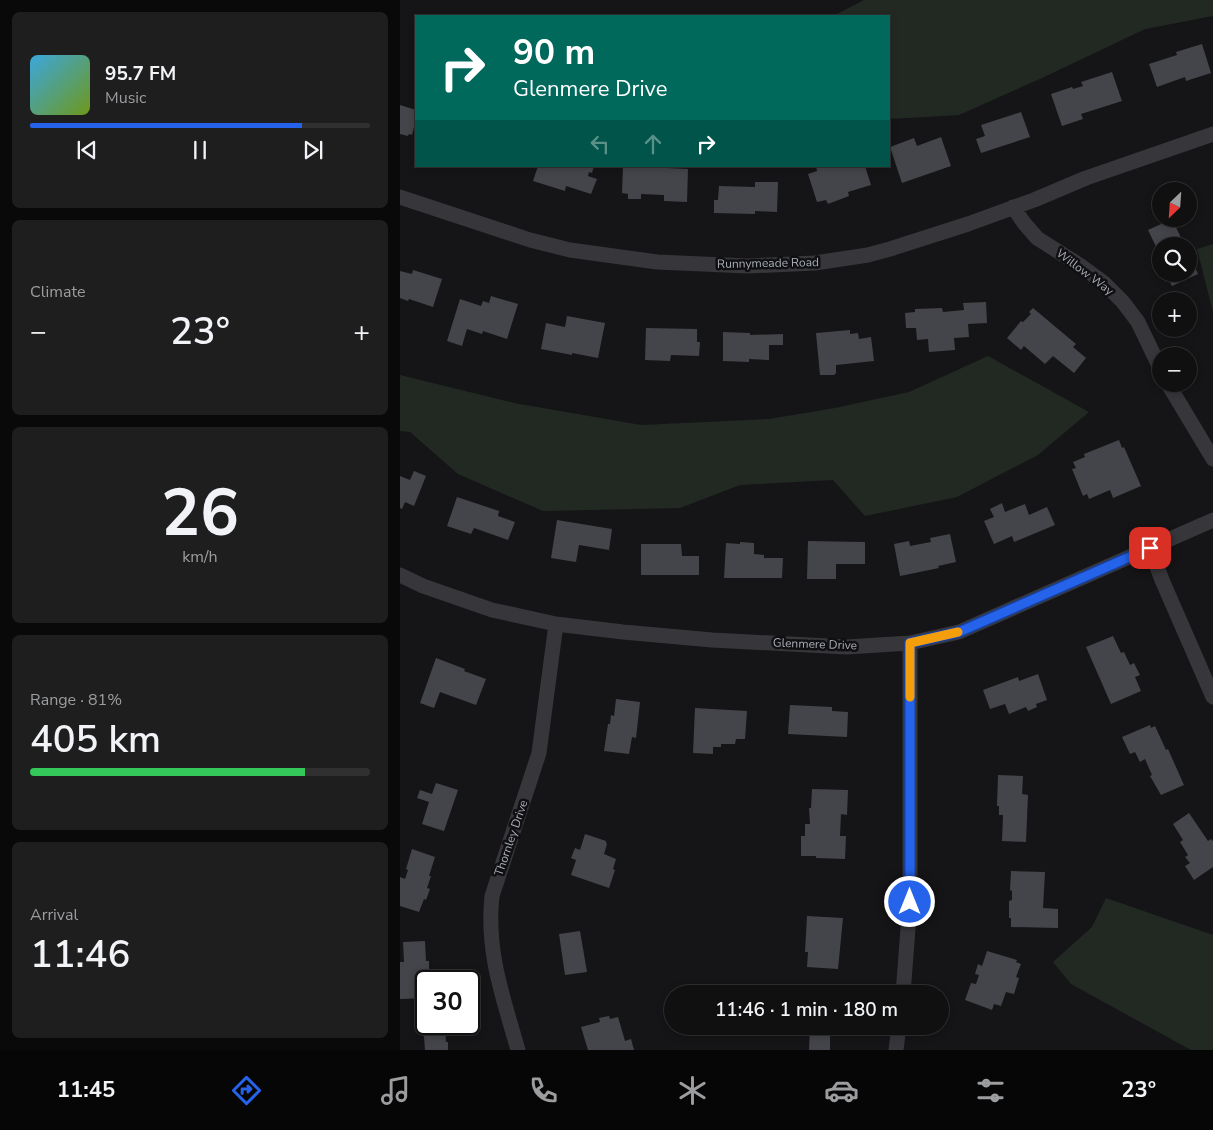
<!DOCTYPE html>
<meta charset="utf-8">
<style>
:root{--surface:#101011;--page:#1e1e1f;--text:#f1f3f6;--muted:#9c9d9f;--line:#303031;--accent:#2563eb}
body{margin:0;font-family:"Nunito Sans",sans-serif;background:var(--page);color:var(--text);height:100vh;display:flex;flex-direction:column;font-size:19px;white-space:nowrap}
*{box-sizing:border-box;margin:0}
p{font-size:16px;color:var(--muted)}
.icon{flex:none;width:28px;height:28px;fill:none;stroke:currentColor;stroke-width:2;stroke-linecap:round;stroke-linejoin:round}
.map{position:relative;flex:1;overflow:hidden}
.panel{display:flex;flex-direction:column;gap:12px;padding:12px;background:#090909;width:400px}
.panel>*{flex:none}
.top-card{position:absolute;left:15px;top:15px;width:475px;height:152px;border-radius:0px;box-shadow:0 2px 8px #0003,0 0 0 1px var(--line);background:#00695c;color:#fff;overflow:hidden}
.needle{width:32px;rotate:205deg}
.fabs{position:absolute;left:752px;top:182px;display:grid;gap:10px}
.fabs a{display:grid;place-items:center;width:45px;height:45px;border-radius:50%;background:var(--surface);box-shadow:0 2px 8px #0003,0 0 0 1px var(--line);font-size:25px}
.speed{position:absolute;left:15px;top:970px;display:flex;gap:10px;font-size:25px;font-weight:700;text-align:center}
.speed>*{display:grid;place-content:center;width:65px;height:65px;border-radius:50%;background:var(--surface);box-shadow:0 2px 8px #0003,0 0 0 1px var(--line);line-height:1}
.speed .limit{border:2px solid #111;border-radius:8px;background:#fff;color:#111}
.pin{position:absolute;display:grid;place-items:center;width:42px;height:42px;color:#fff;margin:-21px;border-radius:10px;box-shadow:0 2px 8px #0006}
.me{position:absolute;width:55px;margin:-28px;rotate:0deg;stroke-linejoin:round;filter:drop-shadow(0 0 4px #0008)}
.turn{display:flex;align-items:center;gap:18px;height:105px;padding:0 15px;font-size:22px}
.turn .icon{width:65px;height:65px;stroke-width:2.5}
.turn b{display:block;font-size:35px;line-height:42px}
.lanes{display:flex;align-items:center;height:48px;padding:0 15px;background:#0003;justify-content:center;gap:25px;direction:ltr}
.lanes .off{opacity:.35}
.big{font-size:38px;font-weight:600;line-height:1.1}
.panel .card{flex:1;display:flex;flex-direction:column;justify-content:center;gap:8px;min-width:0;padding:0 18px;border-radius:8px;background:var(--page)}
.panel .dial{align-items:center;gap:0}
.dial b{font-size:65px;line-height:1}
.song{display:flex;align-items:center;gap:15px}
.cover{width:60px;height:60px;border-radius:8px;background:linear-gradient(135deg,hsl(200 70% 55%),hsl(80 70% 35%))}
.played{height:5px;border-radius:2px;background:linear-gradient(90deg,var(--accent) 80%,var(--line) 80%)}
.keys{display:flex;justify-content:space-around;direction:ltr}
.heat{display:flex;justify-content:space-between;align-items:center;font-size:28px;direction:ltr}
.charge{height:8px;border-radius:4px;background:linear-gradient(90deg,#34c759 81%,var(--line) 0)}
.trip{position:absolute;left:264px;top:985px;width:285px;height:50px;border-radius:25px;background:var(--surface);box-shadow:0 2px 8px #0003,0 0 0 1px var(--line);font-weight:600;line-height:50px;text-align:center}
.tab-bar{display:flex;height:80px;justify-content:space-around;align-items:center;background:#060607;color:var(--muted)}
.tab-bar .icon{width:35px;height:35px}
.tab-bar .on{color:var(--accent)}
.tab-bar b{font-size:22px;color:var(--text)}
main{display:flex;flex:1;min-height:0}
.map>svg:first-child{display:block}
</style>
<main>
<section class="panel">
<div class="card">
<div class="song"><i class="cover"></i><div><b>95.7 FM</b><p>Music</p></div></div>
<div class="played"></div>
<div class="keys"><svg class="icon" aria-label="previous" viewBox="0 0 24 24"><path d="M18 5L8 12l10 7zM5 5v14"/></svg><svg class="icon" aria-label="pause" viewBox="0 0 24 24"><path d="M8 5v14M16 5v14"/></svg><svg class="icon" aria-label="next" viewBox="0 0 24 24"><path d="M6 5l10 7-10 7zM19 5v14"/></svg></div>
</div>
<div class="card"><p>Climate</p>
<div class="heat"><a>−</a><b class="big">23°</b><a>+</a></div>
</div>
<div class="card dial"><b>26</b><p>km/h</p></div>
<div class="card"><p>Range · 81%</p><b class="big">405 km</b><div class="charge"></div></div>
<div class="card"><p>Arrival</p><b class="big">11:46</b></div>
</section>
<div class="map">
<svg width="813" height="1050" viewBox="0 0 813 1050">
<rect width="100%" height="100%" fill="#151517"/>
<!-- green -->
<path fill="#222923" d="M464,0H813V16L745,29L642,78L559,115L489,119V16H433Z
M813,244V312L797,249Z
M588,356L689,412L638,455L557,497L465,516L433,480L340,485L280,508L143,511L58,474L10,432L0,431V375L114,403L241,425L369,419L435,408L509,392Z
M706,898L813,935V1050H791L671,984L653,962L692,927Z"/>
<!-- building -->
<path fill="#44454a" d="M802,44L811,73L786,81L785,77L757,87L749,64L777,55L776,52Z
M712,72L722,101L681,114L683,119L662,126L651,94L672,87L673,89L683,86L681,82Z
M0,105L16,110V119L12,135L9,134L8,136L0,134Z
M621,112L630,137L581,153L576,139L585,136L581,125Z
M541,137L551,166L502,183L490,147L514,138L517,146Z
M138,166H194L192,173L189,172L188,176L197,179L191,194L166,186L165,191L133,181Z
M223,166H267V168L288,169L287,202L264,201V195L241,194V199H228V194L222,193Z
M416,166H465L471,185L448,192L449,196L428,204L426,200L417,202L408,174L417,171Z
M355,182H378L377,212L355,211V214L314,213V200H318L319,186L355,187Z
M772,219L785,246H761V263L759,258L761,257L748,230Z
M789,254L798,274L772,286L766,274H789Z
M13,270L42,279L33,307L9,299L8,301L0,298V271L12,274Z
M91,296L118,304L107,339L83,331L82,334L67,329L62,346L47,341L60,299L81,306L83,301L89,303Z
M586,302L587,323L568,324L569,337L554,338L555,350L529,352L528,339L517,340L516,328H506L505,313L515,312V309L542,308L543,312L564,310L563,303Z
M633,308L676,344L673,347L686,358L674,373L653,356L645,364L624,346L621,350L607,338L621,321L623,322L631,314L629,312Z
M167,316L205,323L198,358L172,353V355L141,349L146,323L165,327Z
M246,328L297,329V342H300L299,356L271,355L270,361L245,360Z
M450,330V334L458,333L459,339L471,337L474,361L436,365V373L434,375H420L416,333Z
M323,332L350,333V335L383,334V345H369V360L349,359V362L323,361Z
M719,440L722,448L724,447L741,486L713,498L710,490L689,499L687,494L683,496L672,469L676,468L673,462L685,457L684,454Z
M14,471L26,476L14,506L5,502L2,509L0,508V476L10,480Z
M57,497L99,511L98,516L115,522L108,540L74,528L71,534L47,526Z
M602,503L605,512L625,504L629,515L647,507L655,525L614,542L612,536L594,544L584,521L594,517L590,509Z
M157,520L212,529L209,550L179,545L176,562L151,558Z
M550,534L556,562L538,566L539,568L500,576L494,544L509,541L510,546L531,542L530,538Z
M408,541L465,542V564H436V579H407Z
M340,542L354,543V554L364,555V558H383L382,578H324L326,543L340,544Z
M241,544H281L282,556H299V575H241Z
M713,636L721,653L724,652L730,665L734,663L740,675L735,677L741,691L711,704L686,647Z
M36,658L65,669L64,671L86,679L76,705L40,692L34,708L20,703Z
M638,674L647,700L636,704L637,707L628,711L626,707L609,714L605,704L590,709L583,690L618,677L619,681Z
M216,699L240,702L236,738L232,737L229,754L204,751L208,724H210L211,715L214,716Z
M390,705L432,707V711L448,712L447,737L388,734Z
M295,708L347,711L345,739H336L335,744H321V747H313V754L293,753Z
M750,725L751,728L755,726L766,750L768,749L784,785L761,795L750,776L752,775L745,759L740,762L735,752L730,754L722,737Z
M598,775L623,776L622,794L628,795L626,842L602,841L603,815H599V806H597Z
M36,783L58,790L44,831L22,824L29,802L17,798L20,790L32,794Z
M412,789L448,790L447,815L441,814L440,836H446L445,859L416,858V856H401V836H405V824H410L409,808H411Z
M789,813L808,841L811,839L813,841V867L794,880L785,866L790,863L785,857L788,855L780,842L783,840L773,824Z
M185,834L206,841V843L207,844L204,854L216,859L213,869L215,870L209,888L171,875L176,860L171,858L175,848L180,850Z
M12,849L35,857L29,876H31L27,888L30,889L26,900L24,899L19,912L0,906V877L5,879L8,870L6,869Z
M611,871L645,872L643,908L658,909V928L611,927V918H609V901L612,900V891L610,890Z
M407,916L443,918L438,969L407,967L408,952H405Z
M180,931L187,972L165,975L159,934Z
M25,941L26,961H29V981H26V998L0,999V962H4L3,942Z
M587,951L617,960L616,962L621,964L616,977L619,978L614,994L606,992L601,1006L594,1004L592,1010L565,1000L571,983L576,984L579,975L575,974L578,964L582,966Z
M209,1016L210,1019L218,1017L225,1041L231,1039L234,1050H188L181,1027L200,1022L199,1018Z
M23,1024H45L46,1042H48V1050H25Z
M410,1026H434V1035H430V1050H409Z"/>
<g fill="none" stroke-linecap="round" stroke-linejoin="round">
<!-- minor -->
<path stroke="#37373b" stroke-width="15" d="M0,197L130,240L170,250L257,262L348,266L415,263L468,255L490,249L568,224L634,200L686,178L813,134
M613,207L624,223L637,238L681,266L704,283L723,302L738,322L761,370
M768,384L813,459
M750,548L762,580L813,697
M0,575L23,586L92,610L156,624L223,632L312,640L447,647L510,643L559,632L813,520
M503,994L510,902V643
M118,1050C103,997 86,952 92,896L139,753L156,624
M496,1050L499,1026"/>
</g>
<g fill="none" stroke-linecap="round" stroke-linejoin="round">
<defs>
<path id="route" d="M510,902V643L559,632L750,548"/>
</defs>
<!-- route casing -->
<use href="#route" stroke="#184099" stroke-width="12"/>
<!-- route -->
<use href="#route" stroke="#2563eb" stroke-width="9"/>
<!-- slow -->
<path stroke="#f59e0b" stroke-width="9" d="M510,697V643L558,632"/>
</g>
<g text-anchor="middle" stroke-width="5" stroke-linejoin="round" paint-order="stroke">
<!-- street labels -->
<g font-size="12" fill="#a8acb6" stroke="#101012">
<text transform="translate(368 263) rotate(-1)" y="4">Runnymeade Road</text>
<text transform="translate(685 272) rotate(37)" y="4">Willow Way</text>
<text transform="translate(415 644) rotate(2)" y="4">Glenmere Drive</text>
<text transform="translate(111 838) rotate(-71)" y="4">Thornley Drive</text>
</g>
</g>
</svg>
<div class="fabs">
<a><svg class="needle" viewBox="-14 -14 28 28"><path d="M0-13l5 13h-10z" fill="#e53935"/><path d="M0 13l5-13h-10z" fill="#9c9d9f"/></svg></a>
<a><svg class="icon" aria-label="search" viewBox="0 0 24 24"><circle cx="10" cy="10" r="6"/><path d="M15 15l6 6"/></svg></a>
<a>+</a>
<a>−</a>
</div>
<div class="speed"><div class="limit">30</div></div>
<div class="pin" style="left:750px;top:548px;background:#d93025"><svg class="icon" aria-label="arrive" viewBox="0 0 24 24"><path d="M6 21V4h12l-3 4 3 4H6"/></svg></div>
<svg class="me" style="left:510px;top:902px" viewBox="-20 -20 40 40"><circle r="17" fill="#2563eb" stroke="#fff" stroke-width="3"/><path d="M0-11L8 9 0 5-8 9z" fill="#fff"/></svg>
<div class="trip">11:46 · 1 min · 180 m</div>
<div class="top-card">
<div class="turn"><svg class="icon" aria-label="right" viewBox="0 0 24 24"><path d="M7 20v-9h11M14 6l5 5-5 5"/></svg><div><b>90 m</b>Glenmere Drive</div></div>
<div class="lanes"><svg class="icon off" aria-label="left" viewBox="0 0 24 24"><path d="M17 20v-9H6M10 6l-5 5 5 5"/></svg><svg class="icon off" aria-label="ahead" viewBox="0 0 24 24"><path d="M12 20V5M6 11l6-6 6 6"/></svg><svg class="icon" aria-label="right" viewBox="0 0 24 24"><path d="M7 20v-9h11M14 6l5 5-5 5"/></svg></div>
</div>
</div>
</main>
<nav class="tab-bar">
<b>11:45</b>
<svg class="icon on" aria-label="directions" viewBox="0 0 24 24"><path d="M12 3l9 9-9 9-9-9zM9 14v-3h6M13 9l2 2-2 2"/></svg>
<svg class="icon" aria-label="music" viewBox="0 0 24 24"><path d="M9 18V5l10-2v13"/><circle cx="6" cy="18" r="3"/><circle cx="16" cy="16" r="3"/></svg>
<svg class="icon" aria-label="phone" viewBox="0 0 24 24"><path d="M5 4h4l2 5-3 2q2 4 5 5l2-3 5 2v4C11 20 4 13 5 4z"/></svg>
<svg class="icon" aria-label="climate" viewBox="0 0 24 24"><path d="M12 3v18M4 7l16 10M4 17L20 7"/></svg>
<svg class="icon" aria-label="car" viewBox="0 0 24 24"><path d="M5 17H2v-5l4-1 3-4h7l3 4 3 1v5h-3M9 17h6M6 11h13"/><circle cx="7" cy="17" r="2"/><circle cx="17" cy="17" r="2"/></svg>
<svg class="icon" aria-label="filters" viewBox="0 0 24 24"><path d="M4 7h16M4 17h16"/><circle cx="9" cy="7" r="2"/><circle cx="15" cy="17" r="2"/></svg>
<b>23°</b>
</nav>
